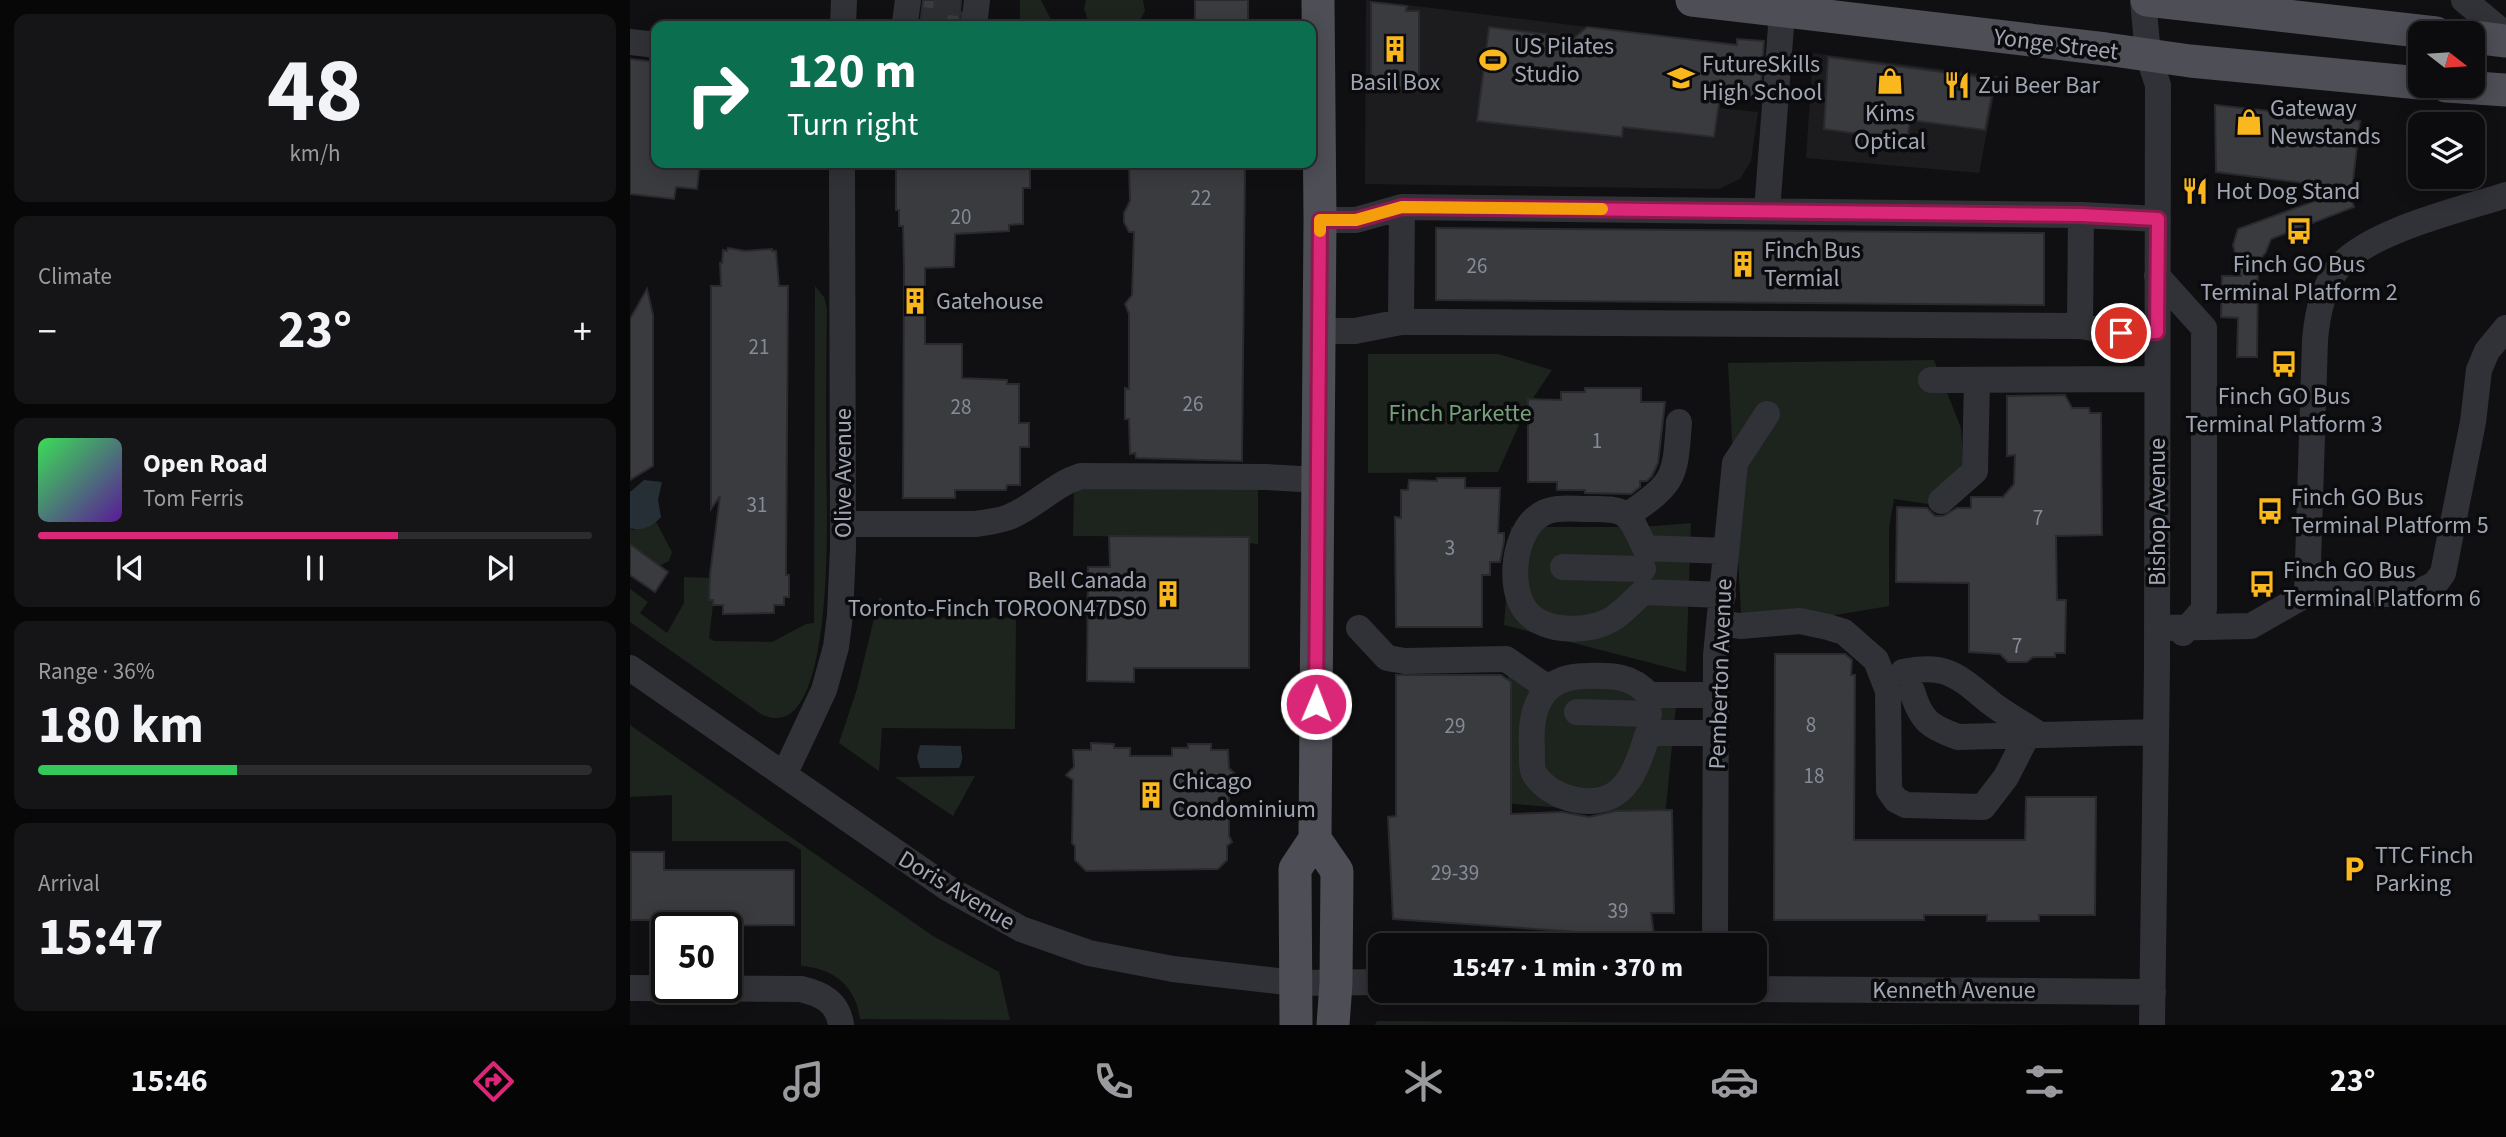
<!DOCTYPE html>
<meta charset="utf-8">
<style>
:root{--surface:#0c0c0e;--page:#151517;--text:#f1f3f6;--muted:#9a9b9e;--line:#2c2c2e;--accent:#db2777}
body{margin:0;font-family:"Source Sans 3",sans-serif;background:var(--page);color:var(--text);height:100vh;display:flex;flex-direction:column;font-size:26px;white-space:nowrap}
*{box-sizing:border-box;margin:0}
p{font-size:23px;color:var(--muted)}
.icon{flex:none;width:38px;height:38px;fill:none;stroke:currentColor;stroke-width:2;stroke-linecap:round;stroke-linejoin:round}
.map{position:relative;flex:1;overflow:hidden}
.panel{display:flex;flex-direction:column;gap:14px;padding:14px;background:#070708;width:630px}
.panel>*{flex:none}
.hud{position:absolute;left:21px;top:21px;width:665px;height:147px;border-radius:14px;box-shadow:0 4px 18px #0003,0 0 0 2px var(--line);background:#0b6e4f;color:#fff;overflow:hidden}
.needle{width:46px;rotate:107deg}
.controls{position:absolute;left:1778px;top:21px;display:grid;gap:14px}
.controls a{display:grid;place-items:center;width:77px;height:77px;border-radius:14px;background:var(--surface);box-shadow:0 4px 18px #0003,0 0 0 2px var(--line);font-size:35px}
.speed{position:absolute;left:21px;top:912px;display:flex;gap:14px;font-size:35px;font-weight:700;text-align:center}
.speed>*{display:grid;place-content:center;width:91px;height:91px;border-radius:50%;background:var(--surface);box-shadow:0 4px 18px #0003,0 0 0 2px var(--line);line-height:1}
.speed .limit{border:4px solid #111;border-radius:10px;background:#fff;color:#111}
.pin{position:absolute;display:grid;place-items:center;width:60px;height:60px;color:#fff;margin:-30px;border:4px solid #fff;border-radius:50%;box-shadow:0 2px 7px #0007}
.me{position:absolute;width:77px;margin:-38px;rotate:1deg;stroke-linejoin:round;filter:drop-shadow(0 0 5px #0008)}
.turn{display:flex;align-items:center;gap:24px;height:147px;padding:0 21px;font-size:32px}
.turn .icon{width:91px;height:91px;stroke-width:2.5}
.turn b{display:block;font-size:49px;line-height:60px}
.big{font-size:52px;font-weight:700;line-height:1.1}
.panel .widget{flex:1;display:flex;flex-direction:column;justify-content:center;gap:10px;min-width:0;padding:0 24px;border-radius:14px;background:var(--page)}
.panel .dial{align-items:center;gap:0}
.dial b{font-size:91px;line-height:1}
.song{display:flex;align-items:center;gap:21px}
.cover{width:84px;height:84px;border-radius:10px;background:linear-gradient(135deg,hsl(130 70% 55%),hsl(270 70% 35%))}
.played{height:7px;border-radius:4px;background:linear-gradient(90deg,var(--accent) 65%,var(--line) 65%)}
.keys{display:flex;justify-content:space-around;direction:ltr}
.heat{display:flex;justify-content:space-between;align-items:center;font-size:38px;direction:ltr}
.charge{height:10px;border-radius:5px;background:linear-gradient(90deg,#34c759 36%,var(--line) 0)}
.trip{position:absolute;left:738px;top:933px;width:399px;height:70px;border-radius:14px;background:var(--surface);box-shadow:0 4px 18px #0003,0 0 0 2px var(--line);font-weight:700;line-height:70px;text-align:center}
.tabs{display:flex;height:112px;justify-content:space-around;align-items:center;background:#050506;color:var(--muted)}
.tabs .icon{width:49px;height:49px}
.tabs .active{color:var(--accent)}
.tabs b{font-size:32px;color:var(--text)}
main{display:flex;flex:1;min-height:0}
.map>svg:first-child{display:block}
</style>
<main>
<section class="panel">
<div class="widget dial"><b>48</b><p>km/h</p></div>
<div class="widget"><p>Climate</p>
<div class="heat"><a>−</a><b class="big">23°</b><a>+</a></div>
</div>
<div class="widget">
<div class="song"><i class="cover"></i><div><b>Open Road</b><p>Tom Ferris</p></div></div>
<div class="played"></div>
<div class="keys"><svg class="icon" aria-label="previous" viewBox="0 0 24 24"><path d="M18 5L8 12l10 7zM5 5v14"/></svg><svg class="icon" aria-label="pause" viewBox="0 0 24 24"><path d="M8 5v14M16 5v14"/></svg><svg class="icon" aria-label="next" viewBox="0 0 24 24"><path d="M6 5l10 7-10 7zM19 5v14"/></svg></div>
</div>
<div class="widget"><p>Range · 36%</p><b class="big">180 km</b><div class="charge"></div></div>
<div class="widget"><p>Arrival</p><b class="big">15:47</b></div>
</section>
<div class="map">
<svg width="1876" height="1025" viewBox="0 0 1876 1025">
<rect width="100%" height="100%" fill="#101012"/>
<!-- built -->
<path fill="#1c1c1f" d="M736,0L1097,44L1089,108L1128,112L1121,161L1110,179L1089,189L735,184Z
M1183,53L1368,76L1349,173L1176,158Z"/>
<!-- green -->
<path fill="#1c241d" d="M390,0H411L424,26H390Z
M456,0H513L515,11L507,26H460L454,9Z
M185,286L194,297L197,309C196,357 196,405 196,453C196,490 210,754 131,714L0,622V589L18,602L10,613L37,633L54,603V577L79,578V599L83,600V605L79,638L84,641L142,642L176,624L184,623Z
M738,354H868L922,370L897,407L868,472L738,473Z
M1304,360L1331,428L1335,493L1298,504L1264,499L1259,528V606L1170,621L1111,614L1098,363Z
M487,487L628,489V544L619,543V537L443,536L444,489Z
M26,522L42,552L39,561L29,566L0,544V528L3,530Z
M1061,523L1056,672L874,625L881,527H1012Z
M249,598H252L253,617L386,618L385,729L252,728L249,771L209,743L227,689Z
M879,661L1046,705L1035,817L873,803Z
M0,725L303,936L369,972L380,1020L230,1019C226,986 203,968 171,966V850L157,841H42V795L0,797Z
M345,776L323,816L265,777Z
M747,1021L1461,1025H745Z"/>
<!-- water -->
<path fill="#262e36" d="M14,480L32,482L28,500L31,517C23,526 12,532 0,528V492Z
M290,745L331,746C331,757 335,756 329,768H290L287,757Z"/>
<!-- building -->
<path fill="#3a3b3f" stroke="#2a2a2e" stroke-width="2" d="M293,0H331L329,26H290Z
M565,0H618V26H565Z
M741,2L777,6L776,11H789V91H756V86H741Z
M859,27L944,38L957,27L1107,45V39L1134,41L1130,98L1090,96L1084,137L993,127L992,137L847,121Z
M1198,57L1365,79L1355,130L1280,120L1277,141L1194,129Z
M0,59L26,62V163H70L67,189L46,187L44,199L0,194Z
M1585,105L1730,121L1722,189L1586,172Z
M266,163H393V167H400V188H393V224L379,225V231L325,234L324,267L295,268V344H332V378L377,380V384H389V423H399V447H390V485H377L376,490H325V498H273L274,268L273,226H269V210H266Z
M499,163H615L612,461L506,458L505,453L500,454L499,419H495V388L499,389V314L495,304L502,295L504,232H499L494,222V213L500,201Z
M1718,189L1724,207L1641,239L1636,252L1628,262L1627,357H1607L1608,318L1591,317L1592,276H1611L1603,245L1608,229Z
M806,228L1414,233V305L806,300Z
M98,248L115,251L142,249V251H146L149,286H158L156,575H159V597H154V605H144V613L93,614V605H83V600H79L80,574L90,496L81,509V286H91L90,263H92L93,250L97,251Z
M17,289L23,315V466L0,480V319Z
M955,388H1011V402H1035L1028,463L1022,476L1017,481H1010V487L1001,494L955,493V490H927V482H898V399L931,400V392H955Z
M1435,395L1442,408H1459L1460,413H1471L1472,535L1426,536L1427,600H1436L1435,653H1425V657H1403L1397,662H1378L1370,654L1339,652V583L1266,582L1267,507L1297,508L1305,516H1313L1327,508H1341V497H1373L1384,484L1385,455L1377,456V396Z
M807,478H835V488H870L868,533H874V541L870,562H860V575H852V627H766L765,517L771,518V490H778L779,480L807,481Z
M479,536L619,537V668H504V682L457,681L458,567H480Z
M0,544L38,572L25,592L0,575Z
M1145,654H1215L1222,660L1221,675H1225L1224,840H1395L1396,797H1466L1465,915H1409V921H1357V915H1294V920H1144Z
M766,675H871L881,682V814L932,812L959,817L986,811L1042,810L1044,913H1021L1024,935L976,934L763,919L758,817L766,816Z
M461,743L484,744V748H500V756H542V748H558V744H581V750H598L599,768L605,774L599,781V836L602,842L597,846V860L588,869L456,871L445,860V846L442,843L443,780L436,775L444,767L443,750H461Z
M1,852H34V870H164V925L40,926V920H1Z"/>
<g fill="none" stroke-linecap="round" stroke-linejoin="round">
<!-- minor-tunnel -->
<path stroke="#2d2e32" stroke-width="26" stroke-dasharray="26 13" stroke-linecap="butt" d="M304,0L337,4
M291,20L334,25"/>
<!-- minor -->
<path stroke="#313237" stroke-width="26" d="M1513,0L1518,55L1528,85L1527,667L1522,1025
M1834,0L1876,35
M275,22L278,0
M213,26L214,0
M344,26L347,0
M0,42L26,45
M1137,211L1153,0
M690,220H726L772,207L1451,215L1528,219
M1527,276L1574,328V609L1553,633
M771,322L772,207
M1450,326L1451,215
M690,331H725L771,322H811L1450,326L1491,333L1527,332
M1301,380L1527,379
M1311,501L1345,471L1347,380
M998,515C1045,482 1045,479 1049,422
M213,524H346C357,522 369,521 379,517C405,507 424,484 451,476L637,477L688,480
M933,567L1013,569
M1677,594L1685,340C1687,316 1693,287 1708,268C1738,231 1830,210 1876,195
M1093,595L1013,592C1004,600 995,610 985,617C964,633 914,634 896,611C877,587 884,531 910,515C922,506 942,509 957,509C998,508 998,512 1015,548L1096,551
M1090,623L1110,626L1170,621L1198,627L1214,632L1246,660L1258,691L1259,790L1266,800L1276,805L1353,807L1376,777L1398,734
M729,628L757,658L775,661L876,659L918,688
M1527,628L1621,626L1677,594H1784L1805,584L1813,573L1843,422L1849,370L1857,351L1876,328
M0,668L319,889L391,929L459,953L543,969L665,983L751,982
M1273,672C1317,663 1328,676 1361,703C1375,714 1392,723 1407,733
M1282,691C1291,721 1300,727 1328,737L1526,732
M947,712L1019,714
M1086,733H1018C1012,751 1005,777 990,790C967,811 922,800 905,775C901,769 902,757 902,749C899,709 911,676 956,676C981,675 1002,675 1019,695H1086
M155,773L194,690L206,647L210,615L213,548L212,163
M1085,945L1086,655L1105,463L1137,414
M0,988L171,989C192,994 208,1002 211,1025
M1125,989L1523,992"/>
<!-- major -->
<path stroke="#4d4e56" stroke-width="33" d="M1062,0L1476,49L1560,61L1790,83
M1517,0L1806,33
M1843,37L1876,41
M1816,86L1876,90
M685,839L707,871L706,983L703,1025
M666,1025L665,869L685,839L690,220L688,0"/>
</g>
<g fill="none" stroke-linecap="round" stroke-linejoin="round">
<defs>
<path id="route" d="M686,704L690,220H726L772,207L1451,215L1528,219L1527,332L1491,333"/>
</defs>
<!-- route casing -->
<use href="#route" stroke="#8e194d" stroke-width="18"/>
<!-- route -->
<use href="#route" stroke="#db2777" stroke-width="12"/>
<!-- slow -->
<path stroke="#f59e0b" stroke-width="12" d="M690,231V220H726L772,207L972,209"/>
</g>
<!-- icons -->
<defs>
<symbol id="building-bare" viewBox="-9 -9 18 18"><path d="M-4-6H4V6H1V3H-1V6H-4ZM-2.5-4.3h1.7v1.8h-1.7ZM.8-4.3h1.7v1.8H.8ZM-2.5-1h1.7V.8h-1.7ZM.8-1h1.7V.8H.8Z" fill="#fbb81e" stroke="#0b0b0d" stroke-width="2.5" paint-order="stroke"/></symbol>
<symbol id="stadium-bare" viewBox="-9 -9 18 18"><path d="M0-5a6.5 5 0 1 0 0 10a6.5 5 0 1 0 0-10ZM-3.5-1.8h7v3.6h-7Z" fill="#fbb81e" stroke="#0b0b0d" stroke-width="2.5" paint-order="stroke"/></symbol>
<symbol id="school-bare" viewBox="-9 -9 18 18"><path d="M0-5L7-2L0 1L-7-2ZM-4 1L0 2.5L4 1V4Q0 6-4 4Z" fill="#fbb81e" stroke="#0b0b0d" stroke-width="2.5" paint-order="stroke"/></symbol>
<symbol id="shop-bare" viewBox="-9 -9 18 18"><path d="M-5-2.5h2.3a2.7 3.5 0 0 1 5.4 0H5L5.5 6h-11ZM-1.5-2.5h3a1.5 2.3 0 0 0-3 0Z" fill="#fbb81e" stroke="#0b0b0d" stroke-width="2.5" paint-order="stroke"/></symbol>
<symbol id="restaurant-bare" viewBox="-9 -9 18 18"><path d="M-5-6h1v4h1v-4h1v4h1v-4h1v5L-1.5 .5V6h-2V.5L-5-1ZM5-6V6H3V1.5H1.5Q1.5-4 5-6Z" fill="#fbb81e" stroke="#0b0b0d" stroke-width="2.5" paint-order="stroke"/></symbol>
<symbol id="bus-bare" viewBox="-9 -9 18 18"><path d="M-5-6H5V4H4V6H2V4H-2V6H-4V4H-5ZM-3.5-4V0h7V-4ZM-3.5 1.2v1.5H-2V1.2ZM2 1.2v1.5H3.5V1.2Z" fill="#fbb81e" stroke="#0b0b0d" stroke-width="2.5" paint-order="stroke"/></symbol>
<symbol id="parking-bare" viewBox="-9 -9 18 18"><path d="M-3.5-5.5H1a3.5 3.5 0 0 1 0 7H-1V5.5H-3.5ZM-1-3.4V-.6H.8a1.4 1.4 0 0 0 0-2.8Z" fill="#fbb81e" stroke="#0b0b0d" stroke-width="2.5" paint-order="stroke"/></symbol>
</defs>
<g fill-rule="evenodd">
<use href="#building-bare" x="746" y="30" width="38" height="38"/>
<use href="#stadium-bare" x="844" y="41" width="38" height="38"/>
<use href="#school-bare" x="1032" y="59" width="38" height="38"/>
<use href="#shop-bare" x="1241" y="62" width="38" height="38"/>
<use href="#restaurant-bare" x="1308" y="66" width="38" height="38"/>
<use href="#shop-bare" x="1600" y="103" width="38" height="38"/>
<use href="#restaurant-bare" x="1546" y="172" width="38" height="38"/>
<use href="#bus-bare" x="1650" y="212" width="38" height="38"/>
<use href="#building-bare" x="1094" y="245" width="38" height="38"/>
<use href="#building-bare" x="266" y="282" width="38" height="38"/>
<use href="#bus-bare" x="1635" y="345" width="38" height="38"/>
<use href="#bus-bare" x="1621" y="492" width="38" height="38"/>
<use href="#bus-bare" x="1613" y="565" width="38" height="38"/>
<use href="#building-bare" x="519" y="575" width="38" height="38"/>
<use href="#building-bare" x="502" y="776" width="38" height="38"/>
<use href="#parking-bare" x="1705" y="850" width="38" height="38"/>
</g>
<g text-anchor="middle" stroke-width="7" stroke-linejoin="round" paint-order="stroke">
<!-- number labels -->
<g font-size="21" fill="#868b96">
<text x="571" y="205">22</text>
<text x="331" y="224">20</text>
<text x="847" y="273">26</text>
<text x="129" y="354">21</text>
<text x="563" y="411">26</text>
<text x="331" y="414">28</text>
<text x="967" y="448">1</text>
<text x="127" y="512">31</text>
<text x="1408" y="525">7</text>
<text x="820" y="555">3</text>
<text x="1387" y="653">7</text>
<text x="1181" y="732">8</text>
<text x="825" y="733">29</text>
<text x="1184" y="783">18</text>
<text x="825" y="880">29-39</text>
<text x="988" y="918">39</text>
</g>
<!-- street labels -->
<g font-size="24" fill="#a0a6b3" stroke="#0b0b0d">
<text transform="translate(1426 44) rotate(7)" y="8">Yonge Street</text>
<text transform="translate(213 473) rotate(-90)" y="8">Olive Avenue</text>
<text transform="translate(1527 512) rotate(-90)" y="8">Bishop Avenue</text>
<text transform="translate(1090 674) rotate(-88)" y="8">Pemberton Avenue</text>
<text transform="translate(327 890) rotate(31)" y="8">Doris Avenue</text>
<text x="1324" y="998">Kenneth Avenue</text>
</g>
<!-- poi labels -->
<g font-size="24" fill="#a0a6b3" stroke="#0b0b0d" text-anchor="start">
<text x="884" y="54">US Pilates<tspan x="884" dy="28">Studio</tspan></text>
<text x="1072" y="72">FutureSkills<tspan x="1072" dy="28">High School</tspan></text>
<text x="765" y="90" text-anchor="middle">Basil Box</text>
<text x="1348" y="93">Zui Beer Bar</text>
<text x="1640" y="116">Gateway<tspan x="1640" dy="28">Newstands</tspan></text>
<text x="1260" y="121" text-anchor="middle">Kims<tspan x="1260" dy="28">Optical</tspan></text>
<text x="1586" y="199">Hot Dog Stand</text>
<text x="1134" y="258">Finch Bus<tspan x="1134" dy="28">Termial</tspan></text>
<text x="1669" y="272" text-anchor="middle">Finch GO Bus<tspan x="1669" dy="28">Terminal Platform 2</tspan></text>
<text x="306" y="309">Gatehouse</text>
<text x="1654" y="404" text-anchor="middle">Finch GO Bus<tspan x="1654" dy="28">Terminal Platform 3</tspan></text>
<text x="1661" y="505">Finch GO Bus<tspan x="1661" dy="28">Terminal Platform 5</tspan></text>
<text x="1653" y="578">Finch GO Bus<tspan x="1653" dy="28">Terminal Platform 6</tspan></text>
<text x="517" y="588" text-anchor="end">Bell Canada<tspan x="517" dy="28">Toronto-Finch TOROON47DS0</tspan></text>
<text x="542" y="789">Chicago<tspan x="542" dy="28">Condominium</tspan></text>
<text x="1745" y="863">TTC Finch<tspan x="1745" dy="28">Parking</tspan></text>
</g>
<!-- park labels -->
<g font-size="24" fill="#76a07a" stroke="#0b0b0d">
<text x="830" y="421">Finch Parkette</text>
</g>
</g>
</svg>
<div class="controls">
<a><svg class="needle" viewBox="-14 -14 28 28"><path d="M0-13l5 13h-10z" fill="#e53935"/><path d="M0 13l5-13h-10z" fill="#9a9b9e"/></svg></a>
<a><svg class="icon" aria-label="layers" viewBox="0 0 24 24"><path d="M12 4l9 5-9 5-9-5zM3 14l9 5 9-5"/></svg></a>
</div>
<div class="speed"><div class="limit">50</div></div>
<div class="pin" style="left:1491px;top:333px;background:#d93025"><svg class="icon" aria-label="arrive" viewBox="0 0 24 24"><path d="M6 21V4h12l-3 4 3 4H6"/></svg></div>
<svg class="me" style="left:686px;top:704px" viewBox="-20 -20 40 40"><circle r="17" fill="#db2777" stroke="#fff" stroke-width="3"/><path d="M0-11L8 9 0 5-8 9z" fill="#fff"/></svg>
<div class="trip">15:47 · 1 min · 370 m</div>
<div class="hud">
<div class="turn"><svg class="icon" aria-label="right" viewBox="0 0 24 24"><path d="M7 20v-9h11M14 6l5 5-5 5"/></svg><div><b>120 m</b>Turn right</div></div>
</div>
</div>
</main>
<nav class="tabs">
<b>15:46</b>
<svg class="icon active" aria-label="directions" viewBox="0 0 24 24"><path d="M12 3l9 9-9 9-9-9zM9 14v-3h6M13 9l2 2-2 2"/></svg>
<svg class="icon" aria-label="music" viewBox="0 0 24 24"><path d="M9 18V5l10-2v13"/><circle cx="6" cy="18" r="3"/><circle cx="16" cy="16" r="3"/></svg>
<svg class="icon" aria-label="phone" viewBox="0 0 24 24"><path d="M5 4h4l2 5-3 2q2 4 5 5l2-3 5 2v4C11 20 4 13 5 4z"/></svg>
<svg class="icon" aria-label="climate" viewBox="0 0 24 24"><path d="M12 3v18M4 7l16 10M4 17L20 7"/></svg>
<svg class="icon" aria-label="car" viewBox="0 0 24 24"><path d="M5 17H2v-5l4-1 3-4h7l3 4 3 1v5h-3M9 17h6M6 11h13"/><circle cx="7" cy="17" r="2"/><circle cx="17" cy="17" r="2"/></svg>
<svg class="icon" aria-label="filters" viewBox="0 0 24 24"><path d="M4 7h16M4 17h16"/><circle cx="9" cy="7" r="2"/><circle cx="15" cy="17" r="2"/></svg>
<b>23°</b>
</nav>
